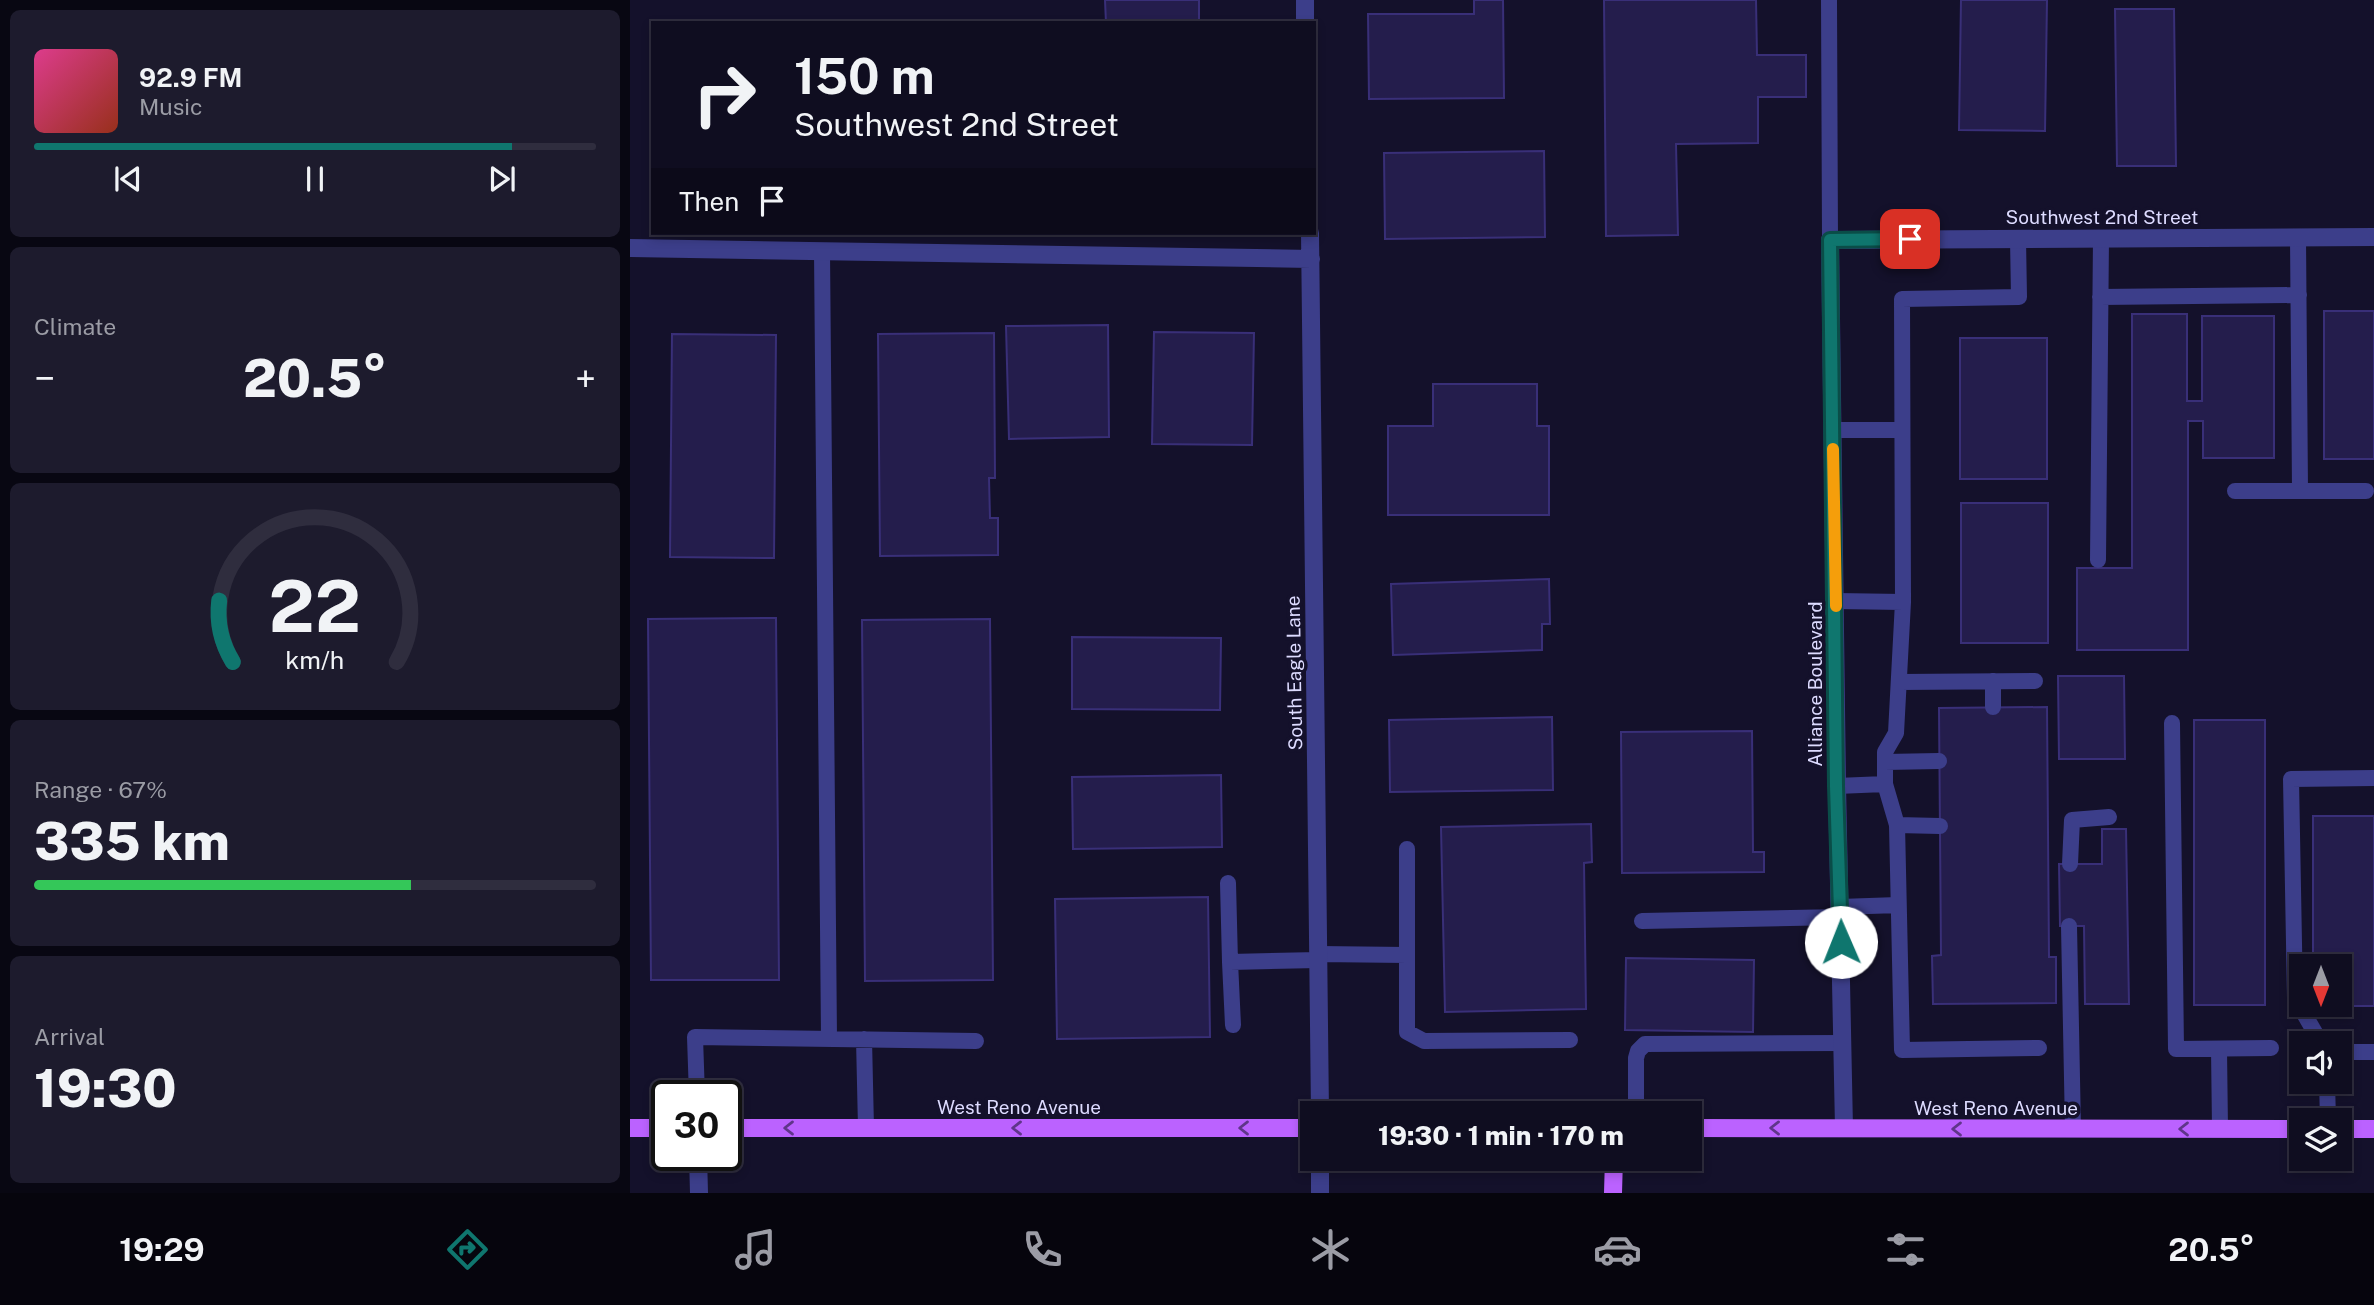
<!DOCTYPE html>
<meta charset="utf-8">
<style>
:root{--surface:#0f0d20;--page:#1d1b2d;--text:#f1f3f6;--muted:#9b9ca5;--line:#2f2d3e;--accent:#0f766e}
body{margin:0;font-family:"Public Sans",sans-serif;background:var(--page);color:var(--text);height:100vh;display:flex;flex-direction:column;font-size:26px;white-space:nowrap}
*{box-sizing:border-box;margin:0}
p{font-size:23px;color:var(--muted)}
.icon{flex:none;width:38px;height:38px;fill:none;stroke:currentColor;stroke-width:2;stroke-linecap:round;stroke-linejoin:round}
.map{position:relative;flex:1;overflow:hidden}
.sheet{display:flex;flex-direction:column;gap:10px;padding:10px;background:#080712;width:630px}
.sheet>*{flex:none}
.hud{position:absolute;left:21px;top:21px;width:665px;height:214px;border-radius:0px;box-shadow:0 4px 10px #0003,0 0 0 2px var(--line);background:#0f0d20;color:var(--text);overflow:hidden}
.needle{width:46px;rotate:180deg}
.buttons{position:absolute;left:1659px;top:954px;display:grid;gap:14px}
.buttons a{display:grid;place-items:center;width:63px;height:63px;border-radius:0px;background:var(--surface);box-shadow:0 4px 10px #0003,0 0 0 2px var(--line);font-size:35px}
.speed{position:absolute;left:21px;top:1080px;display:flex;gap:14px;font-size:35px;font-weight:700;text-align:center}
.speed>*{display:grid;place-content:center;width:91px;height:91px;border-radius:50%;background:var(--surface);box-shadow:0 4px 10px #0003,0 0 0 2px var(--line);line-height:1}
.speed .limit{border:4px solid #111;border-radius:10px;background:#fff;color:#111}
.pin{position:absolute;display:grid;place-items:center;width:60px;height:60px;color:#fff;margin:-30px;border-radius:14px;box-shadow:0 4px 10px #0006}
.me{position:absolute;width:77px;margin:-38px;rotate:359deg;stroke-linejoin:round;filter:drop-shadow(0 0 5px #0008)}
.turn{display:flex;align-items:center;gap:24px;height:147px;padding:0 28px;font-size:32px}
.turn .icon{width:91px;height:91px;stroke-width:2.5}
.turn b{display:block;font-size:49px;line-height:60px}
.then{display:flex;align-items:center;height:66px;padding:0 28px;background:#0003;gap:14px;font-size:26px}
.big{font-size:52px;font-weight:800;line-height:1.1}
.sheet .card{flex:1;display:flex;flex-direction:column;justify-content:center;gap:10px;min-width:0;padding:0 24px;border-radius:10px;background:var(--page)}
.sheet .dial{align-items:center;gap:0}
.dial svg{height:182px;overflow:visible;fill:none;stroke:var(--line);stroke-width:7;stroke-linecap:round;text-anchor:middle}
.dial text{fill:var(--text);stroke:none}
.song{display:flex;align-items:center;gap:21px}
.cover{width:84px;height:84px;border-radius:10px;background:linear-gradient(135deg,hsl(330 70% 55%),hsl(10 70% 35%))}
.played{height:7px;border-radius:4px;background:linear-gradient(90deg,var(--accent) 85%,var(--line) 85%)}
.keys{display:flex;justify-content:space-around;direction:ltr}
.heat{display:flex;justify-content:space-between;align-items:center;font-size:38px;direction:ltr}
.charge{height:10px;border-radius:5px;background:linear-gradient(90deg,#34c759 67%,var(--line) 0)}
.trip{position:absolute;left:670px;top:1101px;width:402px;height:70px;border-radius:0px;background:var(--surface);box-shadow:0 4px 10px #0003,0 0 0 2px var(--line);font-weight:800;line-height:70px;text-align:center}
.menu{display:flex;height:112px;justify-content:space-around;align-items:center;background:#06050d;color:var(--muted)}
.menu .icon{width:49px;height:49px}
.menu .selected{color:var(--accent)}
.menu b{font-size:32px;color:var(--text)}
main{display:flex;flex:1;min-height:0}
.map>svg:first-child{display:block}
</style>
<main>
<section class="sheet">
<div class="card">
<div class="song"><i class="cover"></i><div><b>92.9 FM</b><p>Music</p></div></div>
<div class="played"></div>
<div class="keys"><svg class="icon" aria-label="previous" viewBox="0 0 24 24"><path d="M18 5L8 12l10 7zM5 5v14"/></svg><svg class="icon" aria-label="pause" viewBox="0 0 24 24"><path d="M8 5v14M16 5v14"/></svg><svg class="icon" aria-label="next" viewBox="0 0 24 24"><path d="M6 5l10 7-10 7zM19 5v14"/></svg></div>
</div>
<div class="card"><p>Climate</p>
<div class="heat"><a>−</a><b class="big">20.5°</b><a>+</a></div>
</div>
<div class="card dial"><svg viewBox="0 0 100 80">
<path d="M14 69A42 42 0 1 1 86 69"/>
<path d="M14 69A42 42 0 0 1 8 42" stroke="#0f766e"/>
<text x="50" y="56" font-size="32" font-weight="700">22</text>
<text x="50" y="72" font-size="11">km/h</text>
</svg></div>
<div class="card"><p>Range · 67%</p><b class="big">335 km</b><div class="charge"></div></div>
<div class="card"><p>Arrival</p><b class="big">19:30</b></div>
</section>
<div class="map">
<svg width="1744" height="1193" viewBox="0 0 1744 1193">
<rect width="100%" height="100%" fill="#14112b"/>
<!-- building -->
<path fill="#241d4c" stroke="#392f78" stroke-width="2" d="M475,0H569V23H476Z
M844,0H873L874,98L739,99L738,14H844Z
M974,0H1126L1127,55H1176V97H1128V143L1046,144L1048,235L976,236Z
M1331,0H1417L1415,131L1329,130Z
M1485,9H1544L1546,166H1487Z
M914,151L915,237L755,239L754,153Z
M1694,311H1744V459H1694Z
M1502,314H1557V401H1572V316H1644V458H1573V421H1558V650H1447V568H1502Z
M478,325L479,437L379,439L376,326Z
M524,332L624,333L622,445L522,444Z
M364,333L365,478H359L360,518H368V555L250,556L248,334Z
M42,334L146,335L144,558L40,557Z
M1330,338H1417V479H1330Z
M803,384H907V426H919V515H758V426H803Z
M1331,503H1418V643H1331Z
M919,579L920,624H912V650L763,655L761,584Z
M146,618L149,980H21L18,619Z
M360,619L363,980L235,981L232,620Z
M442,637L591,638L590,710L442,709Z
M1428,676H1494L1495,759H1429Z
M1417,707L1419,957H1426V1003L1303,1004L1302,956L1311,955L1309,708Z
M922,717L923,790L760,792L759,720Z
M1564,720H1635V1005H1564Z
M1122,731L1123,852H1134V872L992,873L991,732Z
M591,775L592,847L443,849L442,777Z
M1683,816H1744V1006H1683V1004H1710V966H1683Z
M961,824L962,862L954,863L956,1009L815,1012L811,827Z
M1472,829H1496L1499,1004H1455L1454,926H1430L1429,864H1472Z
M578,897L580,1037L427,1039L425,899Z
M996,958L1124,960L1123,1032L995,1030Z"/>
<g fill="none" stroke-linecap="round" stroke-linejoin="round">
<!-- service -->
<path stroke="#3c3e8a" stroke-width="16" d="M1199,0L1200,240
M1668,237L1670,491
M1388,239L1389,297L1272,299L1273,602L1266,733L1255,752V784L1267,825L1272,1050L1409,1048
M192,251L199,1039
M1470,297L1669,295
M1203,430H1272
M1605,491H1736
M1468,560L1471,238
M1206,601L1273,602
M1363,681V707
M1269,682L1405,681
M1542,723L1546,1049L1641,1048
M1255,762L1309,761
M1207,786L1255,784
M1267,825L1310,826
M777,849V955
M1440,864L1442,820L1479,817
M598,883L600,962
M1210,907L1268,905
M1012,921L1210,917
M1439,926L1443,1129
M688,954L777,955V1032L794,1041L940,1040
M603,1025L600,962L688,960
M234,1039L236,1128
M1691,1043L1665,998L1661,779L1744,778
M1589,1049L1590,1129
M1710,1052H1744
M1697,1082L1698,1120
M67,1096L65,1037L346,1041
M1006,1113V1058L1008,1051L1015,1044L1212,1043"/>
<!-- minor -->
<path stroke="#3c3e8a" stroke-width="18" d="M675,0V23
M680,233L690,1113
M0,248L681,259
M1214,1128L1207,786L1200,240L1744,237
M68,1155L69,1193
M690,1193V1158"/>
<!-- primary -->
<path stroke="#bb62ff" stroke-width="18" d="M0,1128H37
M96,1128H682
M1060,1128L1671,1129
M1710,1129H1744
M983,1193L984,1158"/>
</g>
<!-- one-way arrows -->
<defs><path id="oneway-chevron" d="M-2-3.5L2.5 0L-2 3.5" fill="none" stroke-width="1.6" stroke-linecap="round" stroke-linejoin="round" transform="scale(1.75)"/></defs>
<g stroke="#5f358a">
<use href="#oneway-chevron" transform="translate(159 1128) rotate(180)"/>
<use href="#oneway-chevron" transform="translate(387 1128) rotate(180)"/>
<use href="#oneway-chevron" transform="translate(614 1128) rotate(180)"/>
<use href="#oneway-chevron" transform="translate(1145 1128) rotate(-180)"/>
<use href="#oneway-chevron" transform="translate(1327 1129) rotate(-180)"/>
<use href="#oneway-chevron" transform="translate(1554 1129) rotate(180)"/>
</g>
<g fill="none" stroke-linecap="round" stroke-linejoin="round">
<defs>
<path id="route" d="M1211,942L1206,786L1200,240L1280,239"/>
</defs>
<!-- route casing -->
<use href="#route" stroke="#0a4d48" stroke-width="18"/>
<!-- route -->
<use href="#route" stroke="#0f766e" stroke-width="12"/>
<!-- slow -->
<path stroke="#f59e0b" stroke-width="12" d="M1203,449L1206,606"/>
</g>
<g text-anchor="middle" stroke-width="7" stroke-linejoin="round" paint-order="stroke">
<!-- street labels -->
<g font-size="19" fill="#dddbff" stroke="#14112b">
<text x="1472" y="224">Southwest 2nd Street</text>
<text transform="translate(664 673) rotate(-91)" y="7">South Eagle Lane</text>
<text transform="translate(1185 684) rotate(-90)" y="7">Alliance Boulevard</text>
<text x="389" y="1114">West Reno Avenue</text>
<text x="1366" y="1115">West Reno Avenue</text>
</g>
</g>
</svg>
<div class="buttons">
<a><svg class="needle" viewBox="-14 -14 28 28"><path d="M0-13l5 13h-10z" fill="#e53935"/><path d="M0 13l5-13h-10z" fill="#9b9ca5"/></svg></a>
<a><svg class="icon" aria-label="sound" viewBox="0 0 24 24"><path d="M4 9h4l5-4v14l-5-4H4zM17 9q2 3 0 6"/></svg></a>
<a><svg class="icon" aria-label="layers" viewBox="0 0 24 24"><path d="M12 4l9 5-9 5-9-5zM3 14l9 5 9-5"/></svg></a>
</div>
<div class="speed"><div class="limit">30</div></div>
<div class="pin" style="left:1280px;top:239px;background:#d93025"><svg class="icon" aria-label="arrive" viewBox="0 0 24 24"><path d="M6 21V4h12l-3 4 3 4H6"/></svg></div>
<svg class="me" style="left:1211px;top:942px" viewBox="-20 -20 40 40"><circle r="19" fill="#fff"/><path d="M0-13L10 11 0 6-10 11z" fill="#0f766e"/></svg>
<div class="trip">19:30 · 1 min · 170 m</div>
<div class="hud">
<div class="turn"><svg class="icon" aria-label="right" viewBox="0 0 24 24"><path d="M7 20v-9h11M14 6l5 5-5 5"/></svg><div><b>150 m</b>Southwest 2nd Street</div></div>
<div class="then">Then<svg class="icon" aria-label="arrive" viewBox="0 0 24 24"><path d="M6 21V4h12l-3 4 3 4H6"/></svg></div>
</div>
</div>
</main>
<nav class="menu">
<b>19:29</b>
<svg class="icon selected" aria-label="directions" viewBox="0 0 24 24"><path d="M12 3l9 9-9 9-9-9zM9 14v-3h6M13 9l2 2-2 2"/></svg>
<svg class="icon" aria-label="music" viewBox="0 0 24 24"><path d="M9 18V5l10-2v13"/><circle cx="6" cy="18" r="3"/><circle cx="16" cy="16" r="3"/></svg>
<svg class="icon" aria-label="phone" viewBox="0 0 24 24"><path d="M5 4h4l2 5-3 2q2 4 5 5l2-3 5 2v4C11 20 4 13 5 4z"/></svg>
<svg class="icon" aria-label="climate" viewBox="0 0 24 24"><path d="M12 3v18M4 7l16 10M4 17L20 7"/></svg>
<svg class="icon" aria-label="car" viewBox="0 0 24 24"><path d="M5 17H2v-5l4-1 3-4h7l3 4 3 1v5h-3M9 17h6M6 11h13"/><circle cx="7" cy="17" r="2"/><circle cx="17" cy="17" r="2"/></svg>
<svg class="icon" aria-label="filters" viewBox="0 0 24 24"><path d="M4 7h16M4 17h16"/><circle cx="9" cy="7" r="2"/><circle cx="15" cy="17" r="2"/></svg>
<b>20.5°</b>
</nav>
